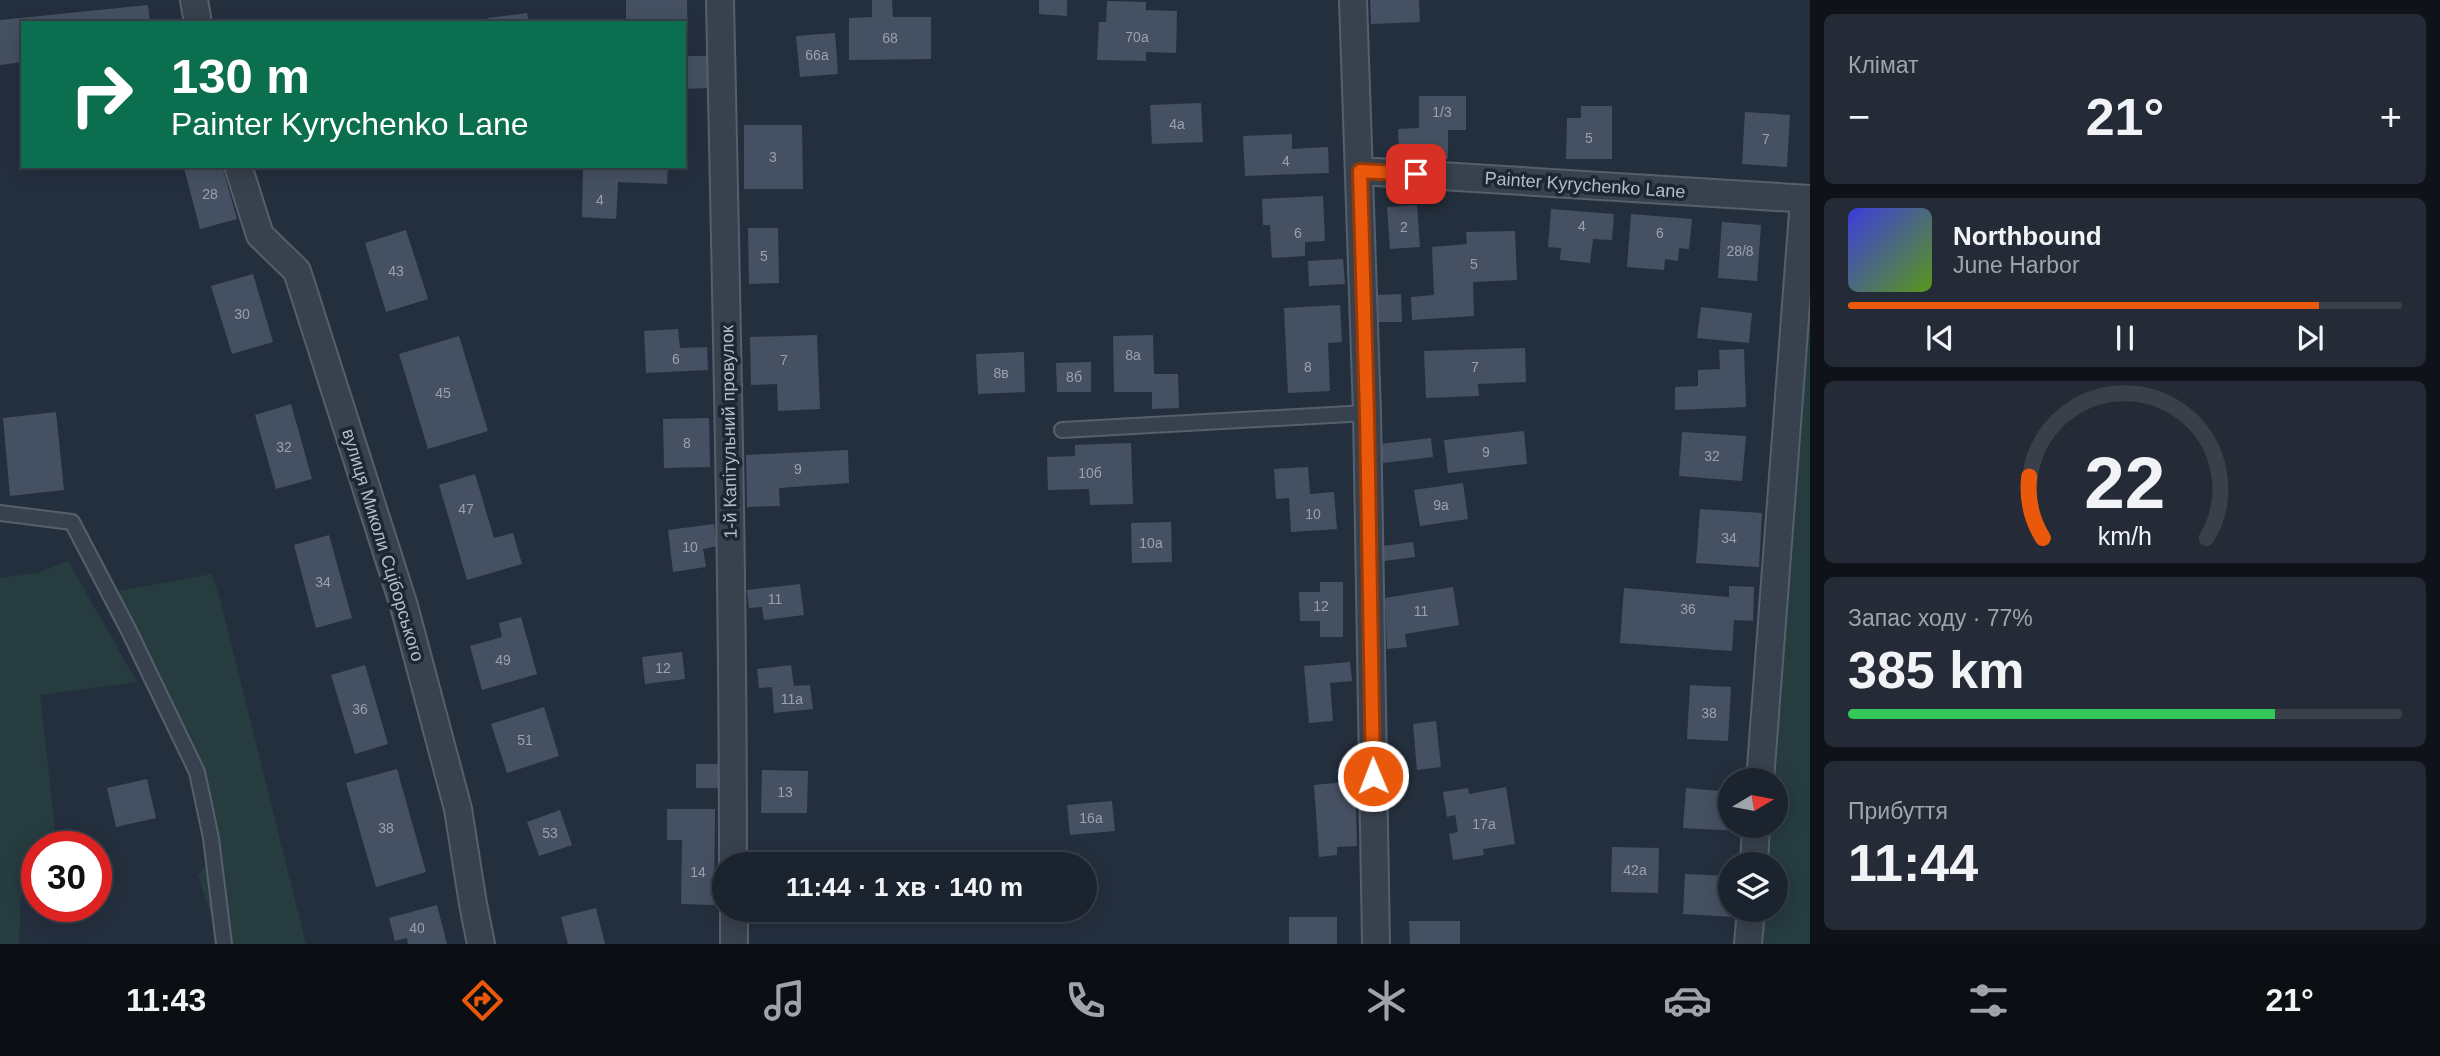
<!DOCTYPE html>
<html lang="uk">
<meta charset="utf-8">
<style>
:root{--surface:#1b232e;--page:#242b36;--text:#f1f3f6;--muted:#a0a4aa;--line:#39404a;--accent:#ea580c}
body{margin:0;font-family:Helvetica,sans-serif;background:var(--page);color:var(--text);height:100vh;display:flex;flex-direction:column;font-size:26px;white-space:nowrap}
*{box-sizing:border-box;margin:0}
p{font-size:23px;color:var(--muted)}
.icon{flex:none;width:38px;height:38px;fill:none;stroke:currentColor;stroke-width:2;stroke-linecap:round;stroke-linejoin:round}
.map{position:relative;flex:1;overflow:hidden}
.sheet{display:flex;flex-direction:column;gap:14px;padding:14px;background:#0f1319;width:630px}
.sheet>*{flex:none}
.hud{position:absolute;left:21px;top:21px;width:665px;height:147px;border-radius:0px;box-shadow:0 4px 18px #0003,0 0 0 2px var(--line);background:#0b6e4f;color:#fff;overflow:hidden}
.needle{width:46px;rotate:80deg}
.controls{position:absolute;left:1718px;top:768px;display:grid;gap:14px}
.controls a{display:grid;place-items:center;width:70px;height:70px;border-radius:50%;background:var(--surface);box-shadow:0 4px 18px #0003,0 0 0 2px var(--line);font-size:35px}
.speed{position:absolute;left:21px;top:831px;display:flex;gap:14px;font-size:35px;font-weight:700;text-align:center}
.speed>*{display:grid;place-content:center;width:91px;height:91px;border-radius:50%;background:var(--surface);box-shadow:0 4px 18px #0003,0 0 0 2px var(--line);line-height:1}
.speed .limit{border:10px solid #d22;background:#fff;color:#111}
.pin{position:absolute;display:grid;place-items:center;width:60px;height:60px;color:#fff;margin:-30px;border-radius:14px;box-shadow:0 4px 10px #0006}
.me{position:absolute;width:77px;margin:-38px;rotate:359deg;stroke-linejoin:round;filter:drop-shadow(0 0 5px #0008)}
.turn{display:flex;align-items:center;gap:24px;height:147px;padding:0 35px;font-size:32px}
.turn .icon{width:91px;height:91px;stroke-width:2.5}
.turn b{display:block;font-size:49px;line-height:60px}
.big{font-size:52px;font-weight:700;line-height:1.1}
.sheet .tile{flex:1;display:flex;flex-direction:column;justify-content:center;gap:10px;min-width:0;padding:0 24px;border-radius:10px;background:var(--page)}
.sheet .dial{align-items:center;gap:0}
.dial svg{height:182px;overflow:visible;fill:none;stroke:var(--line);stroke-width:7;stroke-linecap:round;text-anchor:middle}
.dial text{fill:var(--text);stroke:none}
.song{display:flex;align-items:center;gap:21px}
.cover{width:84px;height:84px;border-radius:10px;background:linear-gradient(135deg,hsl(240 70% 55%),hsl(90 70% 35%))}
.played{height:7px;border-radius:4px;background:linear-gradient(90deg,var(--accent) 85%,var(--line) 85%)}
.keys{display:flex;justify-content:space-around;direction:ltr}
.heat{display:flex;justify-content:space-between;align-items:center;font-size:38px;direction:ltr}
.charge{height:10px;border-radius:5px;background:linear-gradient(90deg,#34c759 77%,var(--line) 0)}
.trip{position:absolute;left:712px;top:852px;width:385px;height:70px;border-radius:35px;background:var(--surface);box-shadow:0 4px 18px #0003,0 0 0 2px var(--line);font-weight:700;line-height:70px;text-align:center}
.tab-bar{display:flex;height:112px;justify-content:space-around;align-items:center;background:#0b0e12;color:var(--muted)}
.tab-bar .icon{width:49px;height:49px}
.tab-bar .selected{color:var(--accent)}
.tab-bar b{font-size:32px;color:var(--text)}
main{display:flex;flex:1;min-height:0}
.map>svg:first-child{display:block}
</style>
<main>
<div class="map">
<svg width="1810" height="944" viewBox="0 0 1810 944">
<rect width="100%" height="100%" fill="#242f3e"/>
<!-- green -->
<path fill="#263c3f" d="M1810,253V944H1762L1764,910H1776V864H1767L1770,826H1776V780H1773Z
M68,561L137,682L40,695L57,847H37V892L21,895L19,944H0V578L37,573Z
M212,574L220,599L306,944H220L198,875L204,869L216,832L113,592Z"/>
<!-- building -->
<path fill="#455162" d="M626,0H687L688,56H707V88L684,89V23H626Z
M872,0H892L893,17H931V59L849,60V18L872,17Z
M1039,0H1067V16L1039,14Z
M1370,0H1419L1420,22L1371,24Z
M1107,1L1146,2V10L1177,11L1176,53L1146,52V61L1097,60L1099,22H1106Z
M148,5L150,23H23V62L0,65V20Z
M527,13L529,23H488L487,18Z
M835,33L838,74L800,77L796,36Z
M1419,96H1466V130H1448V159H1419V150H1399L1398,129L1419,128Z
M1201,103L1203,142L1152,144L1150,105Z
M1581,106H1612V159H1566L1567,118H1581Z
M1745,112L1790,115L1787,167L1742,164Z
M744,125H802L803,189H744Z
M1292,134V149L1328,147L1329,173L1245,176L1243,136Z
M191,166H222L237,219L200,229L184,168Z
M583,166H668L667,184L618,182L616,219L582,217Z
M1323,196L1325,241L1305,242V256L1272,258L1270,225H1263L1262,199Z
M1417,205L1420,247L1390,249L1387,207Z
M1551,209L1614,214L1612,240L1593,239L1590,263L1560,260L1561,248L1548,247Z
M1631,214L1692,219L1689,249L1679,248L1678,261L1665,259L1664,270L1627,267Z
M1722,222L1761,225L1757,281L1718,278Z
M748,228H778L779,283L749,284Z
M406,230L428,299L386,312L365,243Z
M1515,231L1517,280L1473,282L1474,316L1412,320L1411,297L1434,295L1432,247L1467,244L1466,232Z
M1343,259L1345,284L1309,286L1308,261Z
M253,274L273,342L232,354L211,286Z
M1401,294L1402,322H1378V295Z
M1340,305L1342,342L1328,343L1330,391L1288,393L1284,308Z
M1701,307L1752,313L1749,343L1697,338Z
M678,329L680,348L707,347L708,370L646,373L644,331Z
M817,335L820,409L778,411L777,384L751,385L750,337Z
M1153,335L1154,374H1178L1179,408L1152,409V392H1114L1113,336Z
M459,336L488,431L428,449L399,354Z
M1525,348L1526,382L1478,384L1479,396L1426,398L1424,351Z
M1744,349L1746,407L1675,410V387L1698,386V370L1720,369L1719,350Z
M1024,352L1025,392L978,394L976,354Z
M1091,362V392H1057L1056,363Z
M291,404L312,479L276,489L255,415Z
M56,412L64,490L10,496L3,418Z
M709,418L710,467L664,468L663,419Z
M1524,431L1527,464L1448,473L1444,440Z
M1682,432L1746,436L1742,481L1679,476Z
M1431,438L1433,457L1383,463L1380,444Z
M1131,443L1133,504L1090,505L1089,489L1048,490L1047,457L1075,456V445Z
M848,450L849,483L779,488L780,506L747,507L746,455Z
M1308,467L1310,494L1334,492L1337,529L1291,532L1289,498L1276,499L1274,469Z
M475,474L494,538L513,533L522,564L467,580L439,485Z
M1463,483L1468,519L1420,526L1414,490Z
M1700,509L1762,513L1759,567L1696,563Z
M1171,522L1172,562L1132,563L1131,523Z
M714,524L717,546L703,549L706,567L673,572L668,530Z
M329,535L352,618L316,628L294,545Z
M1413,542L1415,557L1384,561L1382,546Z
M1320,582H1343V637H1320V621H1300L1299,592H1320Z
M800,584L804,615L764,620L762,607L749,608L747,590Z
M1729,586L1754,587L1753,621L1734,620L1732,651L1620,643L1624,588L1729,597Z
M1453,587L1459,625L1405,634L1407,647L1387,649L1385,598Z
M521,617L537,674L482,690L470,646L502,637L499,623Z
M682,652L685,679L645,684L642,657Z
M1350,662L1352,681L1330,683L1333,721L1309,723L1304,666Z
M365,665L388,744L355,754L331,675Z
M791,665L794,686L810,685L813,709L774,713L772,687L759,688L757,669Z
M1690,685L1731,687L1728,741L1687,739Z
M544,707L559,756L507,773L491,724Z
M1436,721L1441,767L1417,770L1413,724Z
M696,764H722L721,788H696Z
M397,769L426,872L376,887L346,783Z
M762,770L808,771L807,813H761Z
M147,779L156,818L116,827L107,788Z
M1355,781L1357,846L1337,847V855L1319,857L1314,785Z
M1506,787L1515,844L1483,849L1484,855L1453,860L1449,834L1458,832L1455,815L1447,817L1443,792L1468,788L1469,794Z
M1686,788L1731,792V826H1739V831L1683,828Z
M1112,801L1115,831L1070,835L1067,805Z
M667,809H715L714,905L681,904L682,840H667Z
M560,810L572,845L539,856L527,822Z
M1612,847L1659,848L1658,893L1611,892Z
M832,854V864H769L768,857Z
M1685,874L1731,876V910H1735V917L1683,914Z
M437,905L447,944H408L407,938L395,941L389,918Z
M596,908L605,944H568L561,917Z
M1289,917H1337V944H1289Z
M1409,921H1460V944H1410Z"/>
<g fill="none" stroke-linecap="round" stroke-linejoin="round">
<defs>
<path id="lane" d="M1062,430L1367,413
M0,513L72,522L129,631L197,772L211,838L224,944"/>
<path id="street" d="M194,0L198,23
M720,0C726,288 733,576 733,864
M1353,0L1367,413L1376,944
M238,166L260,235L297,271L404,606L458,809L473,904L481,944
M1360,171L1810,199
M1760,780L1804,199
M1754,864L1756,826
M734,910V944
M1748,944L1751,910"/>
</defs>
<!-- lane casing -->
<use href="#lane" stroke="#565f6c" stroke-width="18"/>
<!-- street casing -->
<use href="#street" stroke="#565f6c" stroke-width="30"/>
<!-- lane -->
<use href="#lane" stroke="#38414e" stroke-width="14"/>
<!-- street -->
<use href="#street" stroke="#38414e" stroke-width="26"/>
</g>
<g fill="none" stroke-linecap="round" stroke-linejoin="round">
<defs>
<path id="route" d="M1373,776L1367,414L1360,171L1416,174"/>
</defs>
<!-- route casing -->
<use href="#route" stroke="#983908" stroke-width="18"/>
<!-- route -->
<use href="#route" stroke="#ea580c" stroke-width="12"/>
</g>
<g text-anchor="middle" stroke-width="7" stroke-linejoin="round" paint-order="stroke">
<!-- number labels -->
<g font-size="14" fill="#98a1af">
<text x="1137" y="42">70а</text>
<text x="890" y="43">68</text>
<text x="817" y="60">66а</text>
<text x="1442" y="117">1/3</text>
<text x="1177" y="129">4а</text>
<text x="1589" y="143">5</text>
<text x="1766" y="144">7</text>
<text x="773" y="162">3</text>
<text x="1286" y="166">4</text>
<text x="210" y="199">28</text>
<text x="600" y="205">4</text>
<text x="1582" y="231">4</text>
<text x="1404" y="232">2</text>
<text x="1298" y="238">6</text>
<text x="1660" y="238">6</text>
<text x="1740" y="256">28/8</text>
<text x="764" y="261">5</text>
<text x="1474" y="269">5</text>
<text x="396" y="276">43</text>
<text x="242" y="319">30</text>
<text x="1133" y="360">8а</text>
<text x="676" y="364">6</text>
<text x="784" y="365">7</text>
<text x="1308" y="372">8</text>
<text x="1475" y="372">7</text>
<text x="1001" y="378">8в</text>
<text x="1074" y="382">8б</text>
<text x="443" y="398">45</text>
<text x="687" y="448">8</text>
<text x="284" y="452">32</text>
<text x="1486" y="457">9</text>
<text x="1712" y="461">32</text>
<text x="798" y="474">9</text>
<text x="1090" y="478">10б</text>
<text x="1441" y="510">9а</text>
<text x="466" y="514">47</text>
<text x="1313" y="519">10</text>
<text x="1729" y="543">34</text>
<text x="1151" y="548">10а</text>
<text x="690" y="552">10</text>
<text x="323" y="587">34</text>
<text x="775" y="604">11</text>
<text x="1321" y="611">12</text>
<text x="1688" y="614">36</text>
<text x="1421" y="616">11</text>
<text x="503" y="665">49</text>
<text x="663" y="673">12</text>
<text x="792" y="704">11а</text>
<text x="360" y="714">36</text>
<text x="1709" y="718">38</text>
<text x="525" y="745">51</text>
<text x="785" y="797">13</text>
<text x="1091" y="823">16а</text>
<text x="1484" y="829">17а</text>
<text x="386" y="833">38</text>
<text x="550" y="838">53</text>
<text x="1635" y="875">42а</text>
<text x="698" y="877">14</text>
<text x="417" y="933">40</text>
</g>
<!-- street labels -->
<g font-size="18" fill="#b4bcc9" stroke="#1d2633">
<text transform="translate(1585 185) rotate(4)" y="6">Painter Kyrychenko Lane</text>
<text transform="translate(729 432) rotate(-91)" y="6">1-й Капітульний провулок</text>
<text transform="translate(383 545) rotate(73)" y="6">вулиця Миколи Сціборського</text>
</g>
</g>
</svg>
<div class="controls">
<a><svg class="needle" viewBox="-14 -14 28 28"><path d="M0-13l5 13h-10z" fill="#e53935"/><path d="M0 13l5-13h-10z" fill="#a0a4aa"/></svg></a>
<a><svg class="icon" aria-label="layers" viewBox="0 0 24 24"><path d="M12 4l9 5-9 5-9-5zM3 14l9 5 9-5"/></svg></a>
</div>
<div class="speed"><div class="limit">30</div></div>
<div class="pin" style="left:1416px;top:174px;background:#d93025"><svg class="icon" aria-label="arrive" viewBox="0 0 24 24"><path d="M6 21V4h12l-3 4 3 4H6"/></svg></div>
<svg class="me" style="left:1373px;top:776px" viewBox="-20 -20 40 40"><circle r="17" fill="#ea580c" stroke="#fff" stroke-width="3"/><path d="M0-11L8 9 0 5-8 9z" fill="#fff"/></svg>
<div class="trip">11:44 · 1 хв · 140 m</div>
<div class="hud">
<div class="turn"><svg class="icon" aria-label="right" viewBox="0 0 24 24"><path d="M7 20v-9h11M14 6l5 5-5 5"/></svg><div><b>130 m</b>Painter Kyrychenko Lane</div></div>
</div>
</div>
<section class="sheet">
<div class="tile"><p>Клімат</p>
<div class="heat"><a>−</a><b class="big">21°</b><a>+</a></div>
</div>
<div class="tile">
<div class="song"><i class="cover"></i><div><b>Northbound</b><p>June Harbor</p></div></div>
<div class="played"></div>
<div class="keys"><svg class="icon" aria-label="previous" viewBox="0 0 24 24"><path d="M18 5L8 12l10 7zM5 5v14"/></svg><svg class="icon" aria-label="pause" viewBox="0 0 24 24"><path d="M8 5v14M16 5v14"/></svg><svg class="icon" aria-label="next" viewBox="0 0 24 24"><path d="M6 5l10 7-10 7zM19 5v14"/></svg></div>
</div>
<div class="tile dial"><svg viewBox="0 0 100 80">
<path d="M14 69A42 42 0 1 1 86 69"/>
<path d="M14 69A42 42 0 0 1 8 42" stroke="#ea580c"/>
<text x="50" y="56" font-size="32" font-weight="700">22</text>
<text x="50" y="72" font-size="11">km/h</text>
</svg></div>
<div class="tile"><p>Запас ходу · 77%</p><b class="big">385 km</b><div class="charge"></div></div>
<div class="tile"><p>Прибуття</p><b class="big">11:44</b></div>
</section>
</main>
<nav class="tab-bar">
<b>11:43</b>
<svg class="icon selected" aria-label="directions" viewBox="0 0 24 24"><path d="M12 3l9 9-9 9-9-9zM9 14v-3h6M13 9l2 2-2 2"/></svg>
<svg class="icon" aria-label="music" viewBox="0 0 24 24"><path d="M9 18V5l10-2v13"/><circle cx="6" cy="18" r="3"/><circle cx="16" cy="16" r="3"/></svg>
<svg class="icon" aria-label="phone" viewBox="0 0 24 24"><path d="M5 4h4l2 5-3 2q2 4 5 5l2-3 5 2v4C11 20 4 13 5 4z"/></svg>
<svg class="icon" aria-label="climate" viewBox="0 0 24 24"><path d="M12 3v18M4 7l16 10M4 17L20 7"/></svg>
<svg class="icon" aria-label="car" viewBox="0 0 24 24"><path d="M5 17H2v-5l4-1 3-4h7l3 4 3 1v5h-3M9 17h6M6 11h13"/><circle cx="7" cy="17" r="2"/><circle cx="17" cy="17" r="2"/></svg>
<svg class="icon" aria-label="filters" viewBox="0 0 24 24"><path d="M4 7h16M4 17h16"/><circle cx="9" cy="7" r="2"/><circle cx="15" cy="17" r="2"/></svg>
<b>21°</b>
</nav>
